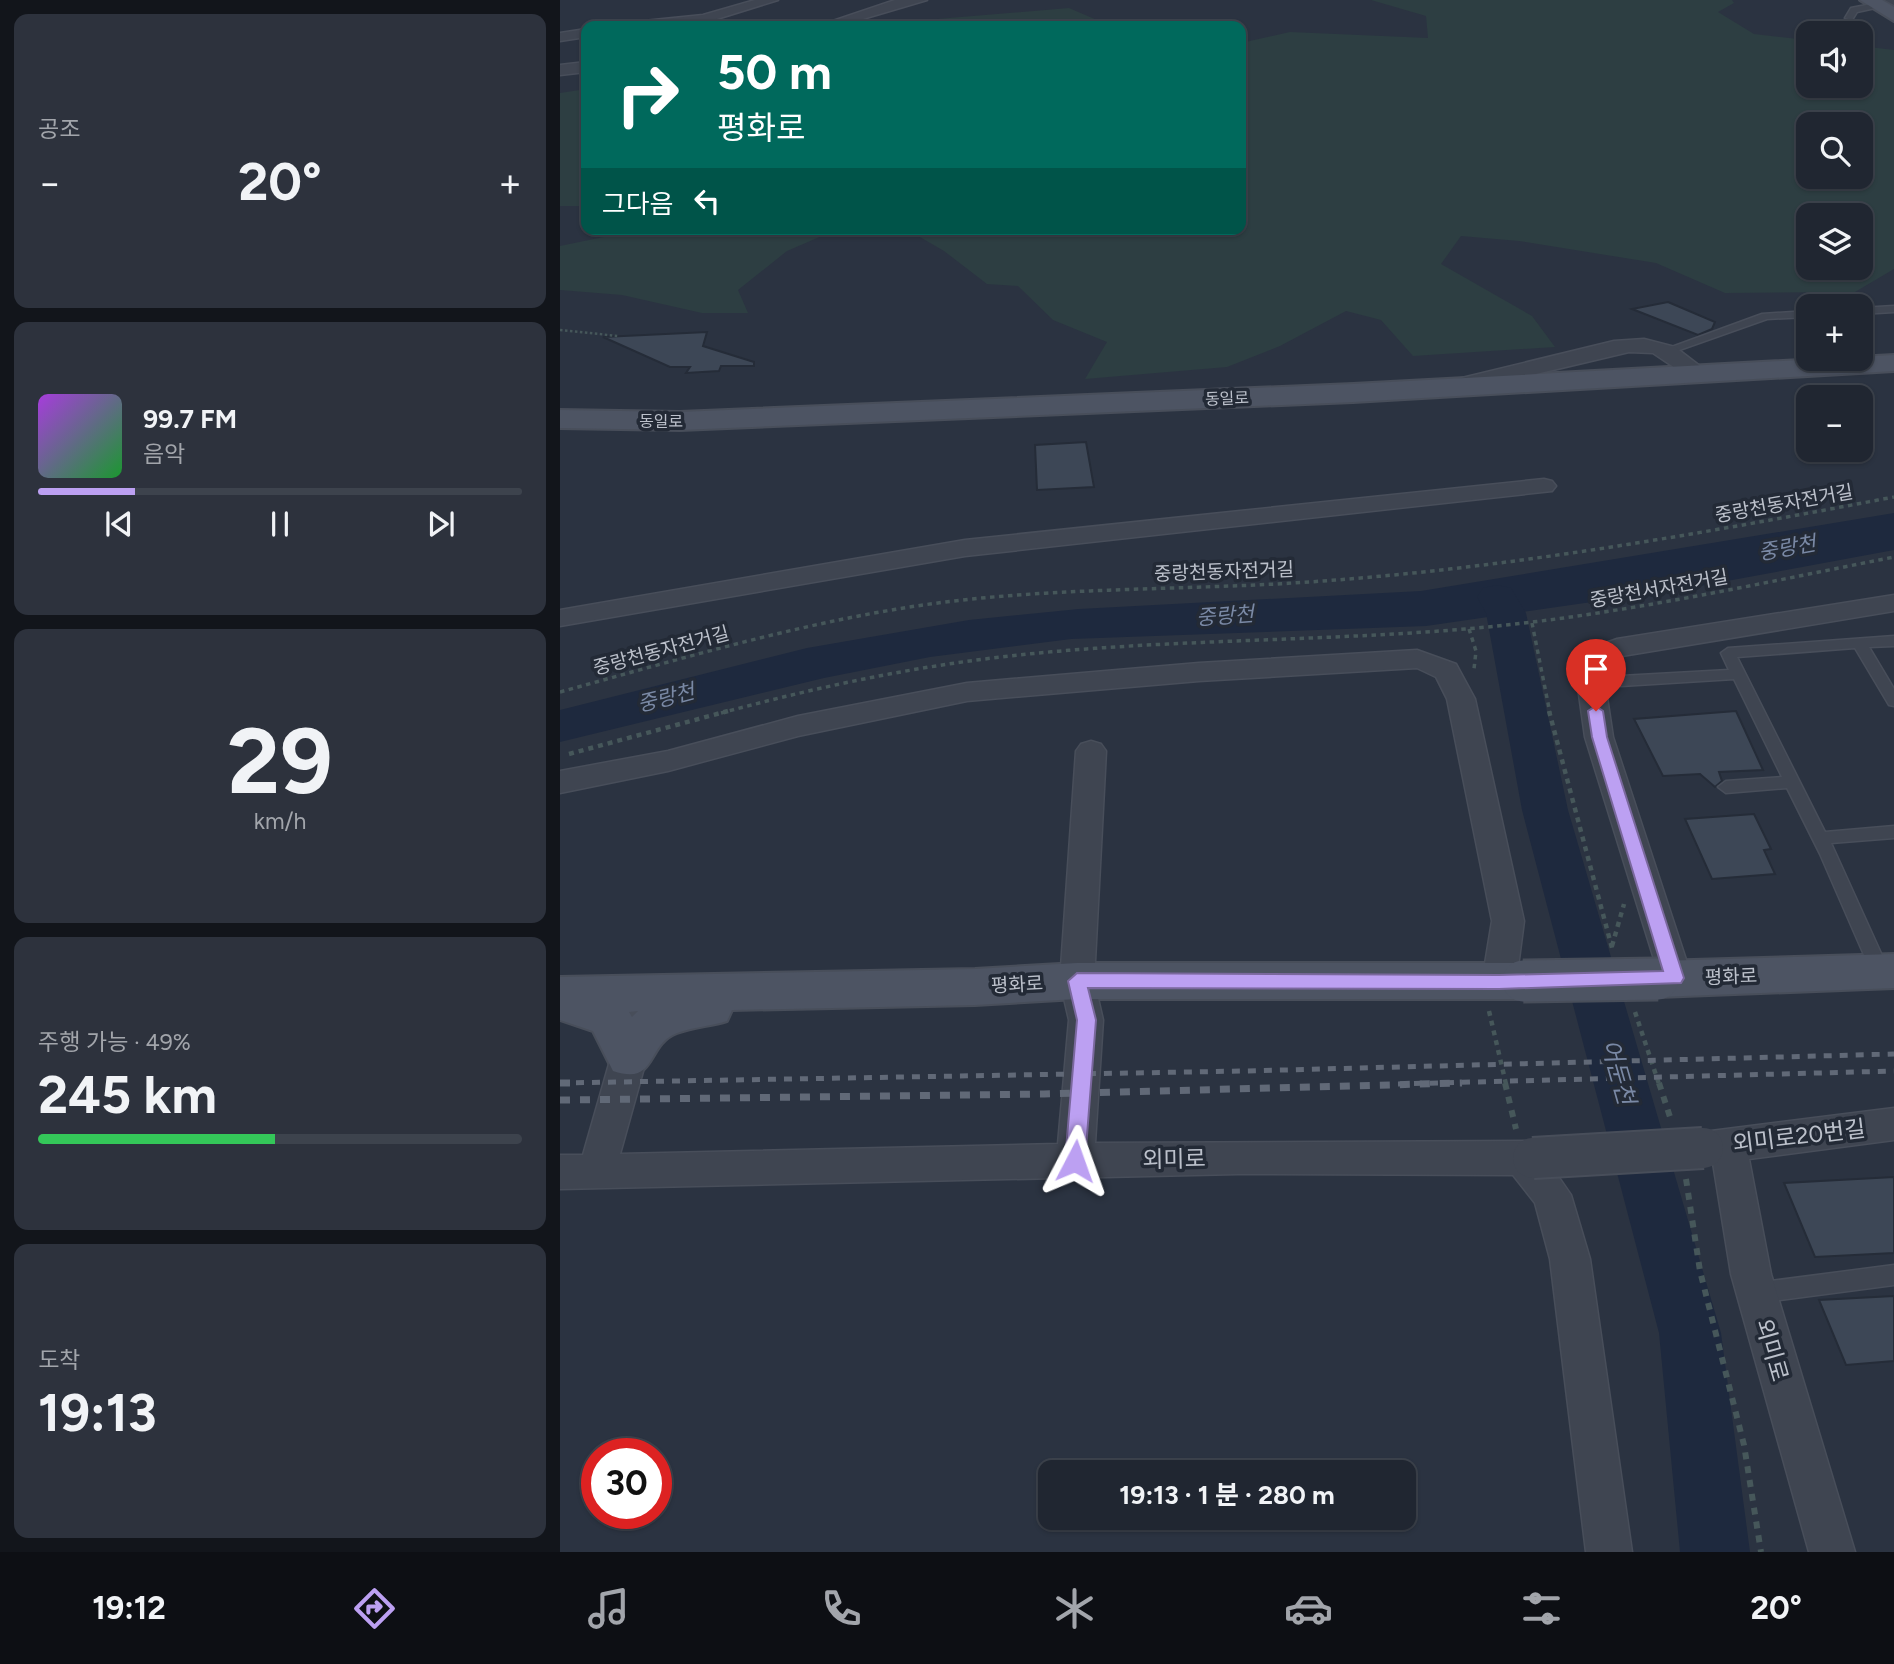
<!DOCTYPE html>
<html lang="ko">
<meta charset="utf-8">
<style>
:root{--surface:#202631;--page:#2d323d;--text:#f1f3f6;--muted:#a2a5ab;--line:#3d434d;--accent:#bca0f2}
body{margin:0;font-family:Figtree,"Noto Sans KR",sans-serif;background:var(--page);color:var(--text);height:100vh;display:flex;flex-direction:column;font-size:26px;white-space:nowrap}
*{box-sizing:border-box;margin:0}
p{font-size:23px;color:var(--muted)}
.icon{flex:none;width:38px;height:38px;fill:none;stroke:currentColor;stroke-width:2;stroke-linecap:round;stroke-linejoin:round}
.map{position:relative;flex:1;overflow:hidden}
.details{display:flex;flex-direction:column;gap:14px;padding:14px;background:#12151b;width:560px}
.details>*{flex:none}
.top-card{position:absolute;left:21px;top:21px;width:665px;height:214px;border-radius:14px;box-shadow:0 2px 5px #0004,0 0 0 2px var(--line);background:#00695c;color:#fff;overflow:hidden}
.controls{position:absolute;left:1236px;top:21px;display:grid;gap:14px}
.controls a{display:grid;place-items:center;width:77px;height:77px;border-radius:14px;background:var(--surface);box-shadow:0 2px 5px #0004,0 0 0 2px var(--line);font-size:35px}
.speed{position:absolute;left:21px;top:1438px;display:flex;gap:14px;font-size:35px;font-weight:700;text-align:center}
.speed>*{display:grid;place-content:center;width:91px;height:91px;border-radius:50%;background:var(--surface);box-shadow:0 2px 5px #0004,0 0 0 2px var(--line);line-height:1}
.speed .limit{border:10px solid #d22;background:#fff;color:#111}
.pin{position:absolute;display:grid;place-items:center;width:60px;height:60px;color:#fff;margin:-72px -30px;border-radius:50% 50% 50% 0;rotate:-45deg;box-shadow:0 0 7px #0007}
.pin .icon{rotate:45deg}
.me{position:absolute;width:77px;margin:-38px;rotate:4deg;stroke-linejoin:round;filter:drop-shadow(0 0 5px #0008)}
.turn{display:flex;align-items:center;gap:24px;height:147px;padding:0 21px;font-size:32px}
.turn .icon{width:91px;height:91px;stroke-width:2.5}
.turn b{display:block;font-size:49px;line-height:60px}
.then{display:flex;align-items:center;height:66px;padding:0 21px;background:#0003;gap:14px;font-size:26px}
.big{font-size:52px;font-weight:700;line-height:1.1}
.details .tile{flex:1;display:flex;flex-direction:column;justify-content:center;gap:10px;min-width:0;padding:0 24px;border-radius:14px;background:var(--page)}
.details .dial{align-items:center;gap:0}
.dial b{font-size:91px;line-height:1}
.song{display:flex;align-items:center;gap:21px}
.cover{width:84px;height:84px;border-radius:10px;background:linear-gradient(135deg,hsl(280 70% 55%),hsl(130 70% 35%))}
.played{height:7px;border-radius:4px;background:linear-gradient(90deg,var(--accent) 20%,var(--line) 20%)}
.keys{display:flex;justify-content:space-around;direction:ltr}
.heat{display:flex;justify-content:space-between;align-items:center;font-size:38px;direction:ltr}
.charge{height:10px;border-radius:5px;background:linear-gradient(90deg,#34c759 49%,var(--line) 0)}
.trip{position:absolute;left:478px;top:1460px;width:378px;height:70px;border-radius:14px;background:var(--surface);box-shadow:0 2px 5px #0004,0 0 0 2px var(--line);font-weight:700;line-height:70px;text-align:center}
.tab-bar{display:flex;height:112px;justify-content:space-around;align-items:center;background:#0d0f14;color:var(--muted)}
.tab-bar .icon{width:49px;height:49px}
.tab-bar .active{color:var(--accent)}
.tab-bar b{font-size:32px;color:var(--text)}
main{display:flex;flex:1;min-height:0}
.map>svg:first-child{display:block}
</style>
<main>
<section class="details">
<div class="tile"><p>공조</p>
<div class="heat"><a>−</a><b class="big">20°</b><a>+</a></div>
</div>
<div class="tile">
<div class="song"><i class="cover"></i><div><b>99.7 FM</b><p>음악</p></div></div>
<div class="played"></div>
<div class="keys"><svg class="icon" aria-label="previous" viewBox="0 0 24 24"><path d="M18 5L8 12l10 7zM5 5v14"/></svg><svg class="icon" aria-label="pause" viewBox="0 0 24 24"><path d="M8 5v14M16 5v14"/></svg><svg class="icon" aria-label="next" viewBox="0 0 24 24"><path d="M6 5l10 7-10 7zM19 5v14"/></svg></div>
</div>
<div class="tile dial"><b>29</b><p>km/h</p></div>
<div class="tile"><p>주행 가능 · 49%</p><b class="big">245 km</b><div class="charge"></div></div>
<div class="tile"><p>도착</p><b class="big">19:13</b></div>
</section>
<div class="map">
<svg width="1334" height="1552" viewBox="0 0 1334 1552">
<rect width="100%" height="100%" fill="#2b3341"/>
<!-- green -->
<path fill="#2d3e42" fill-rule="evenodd" d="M811,0H1172L1174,3L1158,12L1194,34L1248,40V86H1300V46L1334,50V269L1295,292L1165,293L1096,263L959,241L901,236L881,264L972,316L995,347L853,356L821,320L786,311L720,346L667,367L525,379L547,342L493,320L458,286L427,284L384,251L346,229H681V43L730,32L868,38L866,16ZM1248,124H1300V177H1248ZM1248,215H1300V268H1248Z
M509,8L537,20L527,26H350L353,21Z
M26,89V206H0V93Z
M82,229H278L227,251L178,290L188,313H142L62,295L0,290V246Z"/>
<!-- water -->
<path fill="#1e293e" d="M1334,513V550L1129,588L866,626L511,639L370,657L264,678L0,742V710L247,648L409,620L519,609L861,591Z"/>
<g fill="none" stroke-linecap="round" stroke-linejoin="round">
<!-- river -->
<path fill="#1e293e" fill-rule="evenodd" d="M937,585L951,588L966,613L1008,810L1161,1333L1190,1552H1120L1099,1333L962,810L926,613L917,597L923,588Z"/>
</g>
<!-- building -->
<path fill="#3d4756" stroke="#252c38" stroke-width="2" d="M1108,302L1155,322L1152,329L1138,335L1072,309Z
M147,332L143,346L194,362V366H161L159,371L126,373L130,367H110L43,337Z
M526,442L534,487L477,490L475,445Z
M1176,711L1203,770L1159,772L1162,781L1155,787L1140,774L1103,776L1074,719Z
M1194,814L1211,849L1204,850L1215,874L1152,879L1125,819Z
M1334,1177V1253L1255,1257L1224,1183Z
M1334,1296V1361L1286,1365L1259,1300Z"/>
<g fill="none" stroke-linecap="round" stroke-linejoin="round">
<defs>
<path id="lane" d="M1325,0H1334V5Z
M1317,3L1320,7L1297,12L1292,20L1285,18L1291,8Z
M1334,306V312L1300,314V308Z
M1248,311V317L1207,319L1108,354L1098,352L1202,314Z
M1334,636V646L1309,647L1334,689V706L1329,705L1295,648L1177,657L1265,832L1334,826V838L1271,843L1329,971L1326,976L1320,978L1314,976L1311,971L1260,854L1227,788L1166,793L1158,787L1166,781L1222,777L1174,679L1061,686L1054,681L1061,676L1169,670L1161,653L1168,648Z
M1334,1265V1285L1196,1303L1188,1300L1185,1293L1188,1286L1196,1283Z"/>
<path id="street" d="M195,0H218L144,23L67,26L74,22L143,15Z
M335,0H367L279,26H258Z
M26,29V37L0,41V33Z
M26,62V72L0,75V65Z
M1084,339L1115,347L1149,373L1146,378H1130L1093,353L1069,352L900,392L889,385L892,380L902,378L1054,341Z
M984,479L992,481L996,486L992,491L405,556L0,626V610L405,540Z
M1334,595V611L1062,656L1042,664L1053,737L1132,978L1127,988L1115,992L1103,988L1025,737L1014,659L1018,653L1057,639Z
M857,650L896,664L915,699L964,921L956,982L951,992L939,996L927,992L922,982L932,921L887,699L876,677L857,668L639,681L407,701L238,736L108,771L0,793V771L108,751L238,716L407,683L639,663Z
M531,741L541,744L546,751L534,981L543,1020L535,1143L973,1141L986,1146L992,1158L989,1163L1011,1195L1030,1259L1072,1552H1026L990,1259L975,1203L953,1175L678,1174L0,1189V1155H23L51,1057L56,1046L69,1042L82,1046L87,1057L60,1154L498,1144L509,1020L500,981L516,751L521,744Z
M1334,1108V1140L1189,1159L1211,1274L1295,1552H1249L1171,1274L1153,1163L1138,1159L1132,1147L1138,1135L1151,1131Z"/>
<path id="secondary" d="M1300,0H1322L1334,7V21Z
M1334,355V371L793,402L120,430L0,428V410L120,412L793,384Z
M1334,954V988L1098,997L1083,991L1076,979L1083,967L1098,961Z
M517,963H963L978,969L985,981L978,993L963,999H517L415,1005L172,1010L167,1021C151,1026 133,1027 117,1033C85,1045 98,1086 53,1071L33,1031L0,1020V977L415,969ZM78,1011L72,1017L69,1012Z"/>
</defs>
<!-- lane casing -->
<use href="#lane" stroke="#484e5a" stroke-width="3"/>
<!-- street casing -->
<use href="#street" stroke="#484e5a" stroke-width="3"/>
<!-- secondary casing -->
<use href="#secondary" stroke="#484e5a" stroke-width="4"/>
<!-- path-far3 -->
<path stroke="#46575a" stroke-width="2.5" stroke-dasharray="2.5 2.5" stroke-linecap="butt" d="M0,330L58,336"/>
<!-- path-far2 -->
<path stroke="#46575a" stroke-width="3.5" stroke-dasharray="4.5 4.5" stroke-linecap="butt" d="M972,623L990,713
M909,629L916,651L914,669
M0,692C120,659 240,623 363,605C496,586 630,591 763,581C955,567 1145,533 1334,497
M161,713C254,688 346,668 441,657C595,639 751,642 905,629C1050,617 1192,585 1334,557"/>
<!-- path-far1 -->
<path stroke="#46575a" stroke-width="4.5" stroke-dasharray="5 5" stroke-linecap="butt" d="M989,711L1052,948
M9,754L168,711
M1052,946L1064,904
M929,1011L946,1084
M1075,1012L1099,1084"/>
<!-- path -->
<path stroke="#46575a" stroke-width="6" stroke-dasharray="7 7" stroke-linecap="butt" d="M945,1083L956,1129
M1099,1083L1111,1120
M1126,1179L1140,1271L1184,1445L1201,1552"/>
<!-- lane -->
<use href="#lane" fill="#3f4551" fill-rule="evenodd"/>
<!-- street -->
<use href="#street" fill="#3f4551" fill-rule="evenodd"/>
<!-- secondary -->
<use href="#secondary" fill="#4d5463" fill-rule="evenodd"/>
<!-- rail-far1 -->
<path stroke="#616977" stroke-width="5" stroke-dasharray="8 8" stroke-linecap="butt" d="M0,1083L685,1071L1334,1054
M838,1084L1334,1071"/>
<!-- rail -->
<path stroke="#616977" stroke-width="7" stroke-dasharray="10 10" stroke-linecap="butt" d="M0,1083H18
M0,1100L484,1094L902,1083"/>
<defs>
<path id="street-bridge" d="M973,1158L1143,1148"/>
<path id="secondary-bridge" d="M963,981L1098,979"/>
</defs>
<!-- street-bridge casing -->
<use href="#street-bridge" stroke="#484e5a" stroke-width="44" stroke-linecap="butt"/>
<!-- secondary-bridge casing -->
<use href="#secondary-bridge" stroke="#484e5a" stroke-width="45" stroke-linecap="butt"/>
<!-- street-bridge -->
<use href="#street-bridge" stroke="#3f4551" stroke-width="40"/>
<!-- secondary-bridge -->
<use href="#secondary-bridge" stroke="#4d5463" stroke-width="41"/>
</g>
<!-- route -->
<path fill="#bca0f2" stroke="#7a689d" stroke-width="2" d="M1036,706L1043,711L1047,737L1124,978L1121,983L939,989L528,988L536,1020L525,1161L522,1167L515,1170L508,1167L505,1161L517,1020L508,981L517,973L939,975L1103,971L1032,737L1028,711Z"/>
<g text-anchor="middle" stroke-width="7" stroke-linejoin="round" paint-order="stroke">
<!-- far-street labels -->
<g font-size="16" fill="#bcc1cb" stroke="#232a36">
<text transform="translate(667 398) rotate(-2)" y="6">동일로</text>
<text x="101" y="427">동일로</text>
</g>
<!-- street labels -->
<g font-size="19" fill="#bcc1cb" stroke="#232a36">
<text transform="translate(1224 503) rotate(-10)" y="7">중랑천동자전거길</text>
<text transform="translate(664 571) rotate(-2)" y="7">중랑천동자전거길</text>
<text transform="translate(1099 588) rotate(-10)" y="7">중랑천서자전거길</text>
<text transform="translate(101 650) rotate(-15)" y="7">중랑천동자전거길</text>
<text transform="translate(1171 976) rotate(-2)" y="7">평화로</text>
<text transform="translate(457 984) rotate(-3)" y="7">평화로</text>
</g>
<!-- water labels -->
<g font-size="21" font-style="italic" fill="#7a89a5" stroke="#232a36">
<text transform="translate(1227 548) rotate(-10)" y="7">중랑천</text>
<text transform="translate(665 616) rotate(-4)" y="7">중랑천</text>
<text transform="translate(106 698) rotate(-14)" y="7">중랑천</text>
</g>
<!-- near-street labels -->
<g font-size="23" fill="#bcc1cb" stroke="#232a36">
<text transform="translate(1239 1136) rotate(-7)" y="8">외미로20번길</text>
<text transform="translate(614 1159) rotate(-1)" y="8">외미로</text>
<text transform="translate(1212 1350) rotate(74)" y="8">외미로</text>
</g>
<!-- near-water labels -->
<g font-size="24" font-style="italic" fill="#7a89a5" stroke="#232a36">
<text transform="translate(1058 1072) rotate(74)" y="8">어둔천</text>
</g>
</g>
</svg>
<div class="controls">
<a><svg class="icon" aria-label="sound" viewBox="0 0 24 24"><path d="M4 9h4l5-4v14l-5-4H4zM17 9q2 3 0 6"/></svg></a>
<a><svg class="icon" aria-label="search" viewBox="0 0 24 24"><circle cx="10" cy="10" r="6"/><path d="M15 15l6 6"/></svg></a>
<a><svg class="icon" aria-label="layers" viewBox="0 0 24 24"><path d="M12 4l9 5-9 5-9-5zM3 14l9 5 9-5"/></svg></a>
<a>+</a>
<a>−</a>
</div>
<div class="speed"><div class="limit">30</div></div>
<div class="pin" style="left:1036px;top:711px;background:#d93025"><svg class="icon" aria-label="arrive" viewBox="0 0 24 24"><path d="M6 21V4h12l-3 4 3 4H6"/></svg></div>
<svg class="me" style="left:515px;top:1161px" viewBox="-20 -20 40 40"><path d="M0-17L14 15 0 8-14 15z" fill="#bca0f2" stroke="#fff" stroke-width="4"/></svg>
<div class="trip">19:13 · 1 분 · 280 m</div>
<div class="top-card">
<div class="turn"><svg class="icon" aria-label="right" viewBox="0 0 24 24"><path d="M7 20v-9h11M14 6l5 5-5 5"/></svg><div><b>50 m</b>평화로</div></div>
<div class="then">그다음<svg class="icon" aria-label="left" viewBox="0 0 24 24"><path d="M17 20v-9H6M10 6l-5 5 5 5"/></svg></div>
</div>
</div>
</main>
<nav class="tab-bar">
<b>19:12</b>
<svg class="icon active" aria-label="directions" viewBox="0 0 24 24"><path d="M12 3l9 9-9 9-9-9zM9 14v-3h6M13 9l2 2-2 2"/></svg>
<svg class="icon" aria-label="music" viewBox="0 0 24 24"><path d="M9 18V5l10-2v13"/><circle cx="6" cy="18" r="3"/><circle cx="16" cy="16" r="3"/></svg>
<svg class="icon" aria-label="phone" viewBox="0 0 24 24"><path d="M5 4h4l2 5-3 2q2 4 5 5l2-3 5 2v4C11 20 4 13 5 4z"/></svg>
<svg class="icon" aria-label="climate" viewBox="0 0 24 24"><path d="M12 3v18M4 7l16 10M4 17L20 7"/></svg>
<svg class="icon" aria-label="car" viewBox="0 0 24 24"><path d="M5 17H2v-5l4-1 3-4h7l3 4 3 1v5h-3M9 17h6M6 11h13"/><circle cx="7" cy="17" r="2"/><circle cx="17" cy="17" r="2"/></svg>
<svg class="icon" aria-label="filters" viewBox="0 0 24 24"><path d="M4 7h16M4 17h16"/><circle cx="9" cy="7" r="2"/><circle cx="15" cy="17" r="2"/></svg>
<b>20°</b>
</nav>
